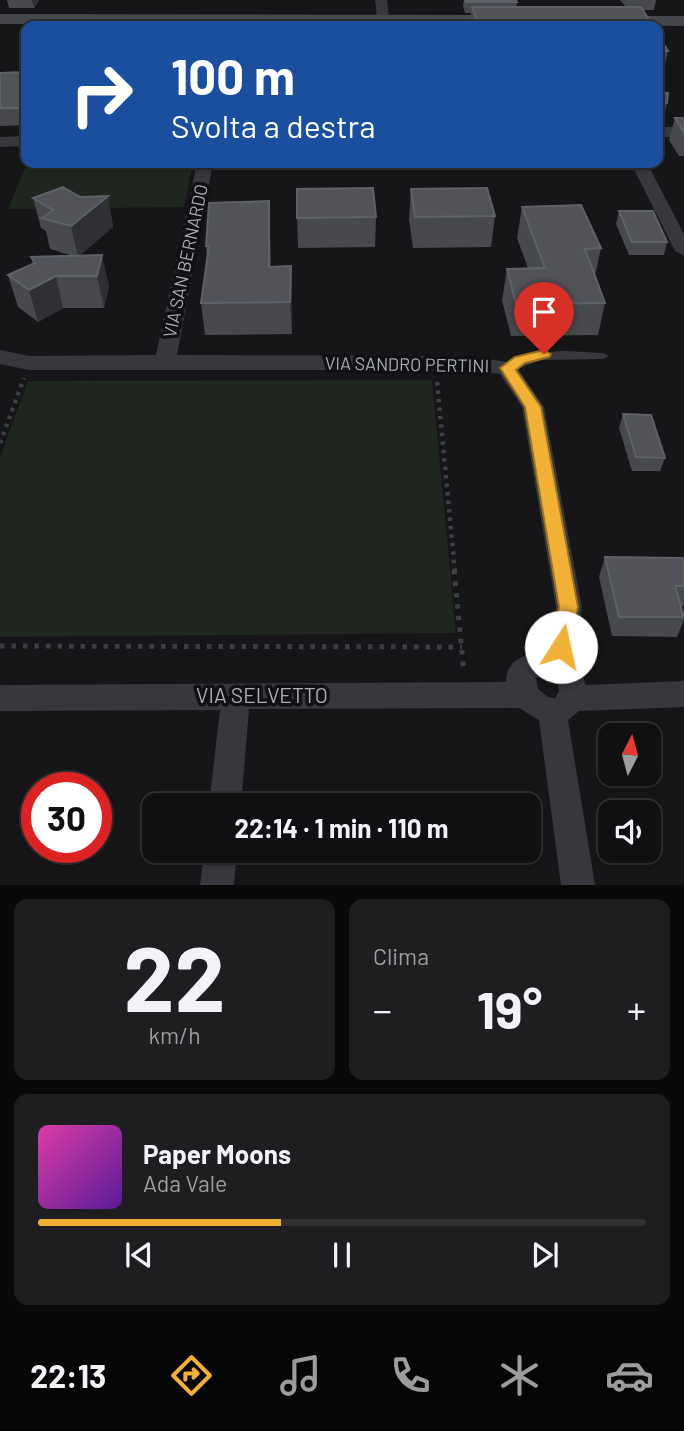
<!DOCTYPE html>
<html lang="it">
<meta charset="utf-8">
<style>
:root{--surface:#101012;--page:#1e1e20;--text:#f1f3f6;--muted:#9c9d9f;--line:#303032;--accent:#f2b134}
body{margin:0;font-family:Barlow,sans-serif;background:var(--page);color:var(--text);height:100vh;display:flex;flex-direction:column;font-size:26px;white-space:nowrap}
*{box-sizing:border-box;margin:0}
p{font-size:23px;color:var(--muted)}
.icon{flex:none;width:38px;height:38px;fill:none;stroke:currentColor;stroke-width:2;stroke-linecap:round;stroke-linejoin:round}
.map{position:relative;height:885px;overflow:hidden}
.sheet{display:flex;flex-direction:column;gap:14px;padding:14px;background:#09090a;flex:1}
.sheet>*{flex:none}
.top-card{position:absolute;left:21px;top:21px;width:642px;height:147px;border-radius:14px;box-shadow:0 2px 5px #0004,0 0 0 2px var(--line);background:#1a4fa0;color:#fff;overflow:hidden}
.needle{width:46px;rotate:6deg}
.buttons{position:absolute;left:598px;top:723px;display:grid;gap:14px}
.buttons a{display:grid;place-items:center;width:63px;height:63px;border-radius:14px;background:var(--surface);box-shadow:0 2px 5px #0004,0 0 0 2px var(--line);font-size:35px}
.speed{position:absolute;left:21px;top:772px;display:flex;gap:14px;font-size:35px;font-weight:700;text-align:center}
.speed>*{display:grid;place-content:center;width:91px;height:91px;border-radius:50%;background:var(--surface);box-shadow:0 2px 5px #0004,0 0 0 2px var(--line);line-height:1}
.speed .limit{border:10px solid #d22;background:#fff;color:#111}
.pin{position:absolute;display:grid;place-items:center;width:60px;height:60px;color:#fff;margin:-72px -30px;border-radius:50% 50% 50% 0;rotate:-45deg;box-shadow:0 0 7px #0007}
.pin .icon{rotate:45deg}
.me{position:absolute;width:77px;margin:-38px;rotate:10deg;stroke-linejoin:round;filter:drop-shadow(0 0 5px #0008)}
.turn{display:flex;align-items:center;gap:24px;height:147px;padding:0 35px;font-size:32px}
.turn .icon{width:91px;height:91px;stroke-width:2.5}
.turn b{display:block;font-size:49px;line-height:60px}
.big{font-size:52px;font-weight:700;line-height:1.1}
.sheet .tile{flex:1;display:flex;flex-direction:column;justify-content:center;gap:10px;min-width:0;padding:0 24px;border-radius:14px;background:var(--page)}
.sheet .dial{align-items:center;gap:0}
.dial b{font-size:91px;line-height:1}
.song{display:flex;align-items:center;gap:21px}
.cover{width:84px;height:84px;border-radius:10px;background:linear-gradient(135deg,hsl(320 70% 55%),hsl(270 70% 35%))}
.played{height:7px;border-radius:4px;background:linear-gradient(90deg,var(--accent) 40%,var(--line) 40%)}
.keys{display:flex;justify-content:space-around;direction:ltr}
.heat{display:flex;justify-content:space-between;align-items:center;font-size:38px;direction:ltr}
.sheet .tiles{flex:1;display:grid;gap:14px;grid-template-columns:1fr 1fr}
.tile:last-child{grid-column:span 2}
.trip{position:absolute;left:142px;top:793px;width:399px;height:70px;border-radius:14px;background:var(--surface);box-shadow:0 2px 5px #0004,0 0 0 2px var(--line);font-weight:700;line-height:70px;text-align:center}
.tab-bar{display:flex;height:112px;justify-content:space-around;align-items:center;background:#060607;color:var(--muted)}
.tab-bar .icon{width:49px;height:49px}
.tab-bar .selected{color:var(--accent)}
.tab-bar b{font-size:32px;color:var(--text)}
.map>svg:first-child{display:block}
</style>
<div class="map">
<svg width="684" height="885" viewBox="0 0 684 885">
<rect width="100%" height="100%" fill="#161618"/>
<!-- green -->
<path fill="#1e261f" d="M27,163H193L184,207L8,209Z
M432,380L456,633L0,637V457L28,381Z"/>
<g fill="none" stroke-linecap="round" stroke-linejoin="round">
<!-- path-far1 -->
<path stroke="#3d3f44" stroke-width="4.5" stroke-dasharray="3.5 5" stroke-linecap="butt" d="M437,382L455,572
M0,443L24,378"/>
<!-- path -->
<path stroke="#3d3f44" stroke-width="5" stroke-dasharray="4.5 7" stroke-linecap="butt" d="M454,570L464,673
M0,646L462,647"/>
<!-- lane -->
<path fill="#37383d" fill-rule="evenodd" d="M566,351L603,353L609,356L603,359L542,360L507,372L501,368C518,353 545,352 566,351Z"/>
<!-- street -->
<path fill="#37383d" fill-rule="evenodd" d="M375,0H387L390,26H378Z
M658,127H684V137H658Z
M26,136V146L0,147V137Z
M197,163H213L177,355L468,356L514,363L544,407L582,607L573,664L580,669L586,685L684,681V707L579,711L568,720L595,885H561L539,720L519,708L249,709L241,805H209L220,710L0,711V685L506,682C506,658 527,654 547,652L556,607L522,407L500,374L468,370H29L0,364V350L29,356L156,355ZM536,677H545L558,685L559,691L555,698L548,697L538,689Z
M631,163H647L684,234V256L675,251Z
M205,850H237L234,885H200Z"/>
<!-- secondary -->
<path fill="#45474d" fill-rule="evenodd" d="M0,14L517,15L526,20L517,25L0,24Z
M606,16H684V26L600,25L597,21Z"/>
</g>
<!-- wall -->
<path fill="#47494d" d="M7,0H39L34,8H9Z
M464,0H516L517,7H626L620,0H656L654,10H643L653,26H470L471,13H465L463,6Z
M658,35L668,51L663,73H658Z
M26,72V125L0,126V73Z
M658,92L667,103L662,124L658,125Z
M675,118H684V156H679L669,140Z
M411,189L495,216L491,247L413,248L409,219Z
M108,196L113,227L80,255L109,286L104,308H63L38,322L18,307L8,275L33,264L31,257L73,256L50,249L46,231L41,228L33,198Z
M269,201L271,267L291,266L292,298V334L205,335L201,303L207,258L206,246Z
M522,207L601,248L595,276L605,303L598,335L511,336L502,300L507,269L528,268L517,238Z
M619,211L667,242L664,255H629L616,224Z
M376,217L375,247L298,248L297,218Z
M623,414L665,458L660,471H632L619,428Z
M605,557L684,558V606H681L684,614V620L677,637L612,636L599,577Z"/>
<!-- shaded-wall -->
<path fill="#2f3033" d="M32,0H39L34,8Z
M108,196L113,227L78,257L71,226Z
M269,201L270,232L271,298L269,267Z
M102,255L109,286L104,308L97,276Z
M291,266L292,298V334L290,302Z
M56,276L63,308L38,322L29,290Z"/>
<!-- building -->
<path fill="#525359" stroke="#5f6168" stroke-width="2" d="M465,0H516L517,2H466Z
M472,7H641L653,26H479Z
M658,35L668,51H658Z
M26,72V108H0V73Z
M658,92L668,93L667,103H658Z
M675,118H684V133Z
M63,187L80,197L108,196L71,226L42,218L53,210L33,198Z
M373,188L376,217L297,218V189Z
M487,188L495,216L415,217L411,189Z
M269,201V267L291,266L290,302L201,303L209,246H206L209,203Z
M581,205L601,248L585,249L605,303L516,304L507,269L545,268L522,207Z
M619,211H653L667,242H632Z
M102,255L97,276H56L29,290L8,275L35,263L31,257Z
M623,414L651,415L665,458L636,457Z
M605,557L684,558V586H675L684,617H619Z"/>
<!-- route -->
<path fill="#f2b134" stroke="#9d7322" stroke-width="2" d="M544,350L551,354L549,357L525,363L516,370L541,407L578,607L571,647L568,653H554L551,647L559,607L525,407L500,368L515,357Z"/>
<g text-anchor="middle" stroke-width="7" stroke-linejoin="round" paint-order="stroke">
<!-- street labels -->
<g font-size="18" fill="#a8adb8" stroke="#111113">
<text transform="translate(186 261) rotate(-78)" y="6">VIA SAN BERNARDO</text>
<text transform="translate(407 365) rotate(1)" y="6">VIA SANDRO PERTINI</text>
</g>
<!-- near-street labels -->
<g font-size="21" fill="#a8adb8" stroke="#111113">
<text x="262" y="703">VIA SELVETTO</text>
</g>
</g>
</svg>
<div class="buttons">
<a><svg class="needle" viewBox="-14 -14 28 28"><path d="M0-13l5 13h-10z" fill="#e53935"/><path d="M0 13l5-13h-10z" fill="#9c9d9f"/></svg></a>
<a><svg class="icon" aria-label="sound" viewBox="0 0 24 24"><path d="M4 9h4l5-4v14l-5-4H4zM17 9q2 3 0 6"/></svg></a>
</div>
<div class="speed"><div class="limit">30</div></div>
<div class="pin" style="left:544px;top:354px;background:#d93025"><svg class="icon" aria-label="arrive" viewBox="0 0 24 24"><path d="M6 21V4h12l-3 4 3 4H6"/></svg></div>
<svg class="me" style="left:561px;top:647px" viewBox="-20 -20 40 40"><circle r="19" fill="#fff"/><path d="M0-13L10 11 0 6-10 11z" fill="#f2b134"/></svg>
<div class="trip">22:14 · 1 min · 110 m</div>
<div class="top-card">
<div class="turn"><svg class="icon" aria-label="right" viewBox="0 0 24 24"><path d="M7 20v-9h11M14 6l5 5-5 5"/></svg><div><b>100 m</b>Svolta a destra</div></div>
</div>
</div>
<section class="sheet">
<div class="tiles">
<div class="tile dial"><b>22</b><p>km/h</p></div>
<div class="tile"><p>Clima</p>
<div class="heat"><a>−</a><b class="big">19°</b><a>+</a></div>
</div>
<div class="tile">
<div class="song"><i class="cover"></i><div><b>Paper Moons</b><p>Ada Vale</p></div></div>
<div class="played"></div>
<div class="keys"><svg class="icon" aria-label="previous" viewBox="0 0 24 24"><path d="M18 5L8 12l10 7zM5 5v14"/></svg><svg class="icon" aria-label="pause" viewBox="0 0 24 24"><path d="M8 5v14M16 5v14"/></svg><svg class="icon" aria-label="next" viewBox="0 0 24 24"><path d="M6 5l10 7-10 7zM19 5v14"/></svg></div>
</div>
</div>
</section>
<nav class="tab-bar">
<b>22:13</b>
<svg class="icon selected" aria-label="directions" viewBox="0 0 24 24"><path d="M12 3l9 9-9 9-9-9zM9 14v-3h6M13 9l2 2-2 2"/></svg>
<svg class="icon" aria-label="music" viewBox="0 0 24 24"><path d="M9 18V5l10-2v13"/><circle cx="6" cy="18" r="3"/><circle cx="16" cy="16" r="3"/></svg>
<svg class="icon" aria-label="phone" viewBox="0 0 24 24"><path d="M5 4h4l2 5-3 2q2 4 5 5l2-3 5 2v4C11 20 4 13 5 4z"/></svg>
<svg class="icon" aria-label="climate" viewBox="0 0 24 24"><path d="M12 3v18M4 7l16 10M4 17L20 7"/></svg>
<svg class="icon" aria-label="car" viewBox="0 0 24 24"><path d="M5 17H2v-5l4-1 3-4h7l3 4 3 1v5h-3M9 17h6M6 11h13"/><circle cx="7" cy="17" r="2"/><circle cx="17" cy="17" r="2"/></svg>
</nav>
